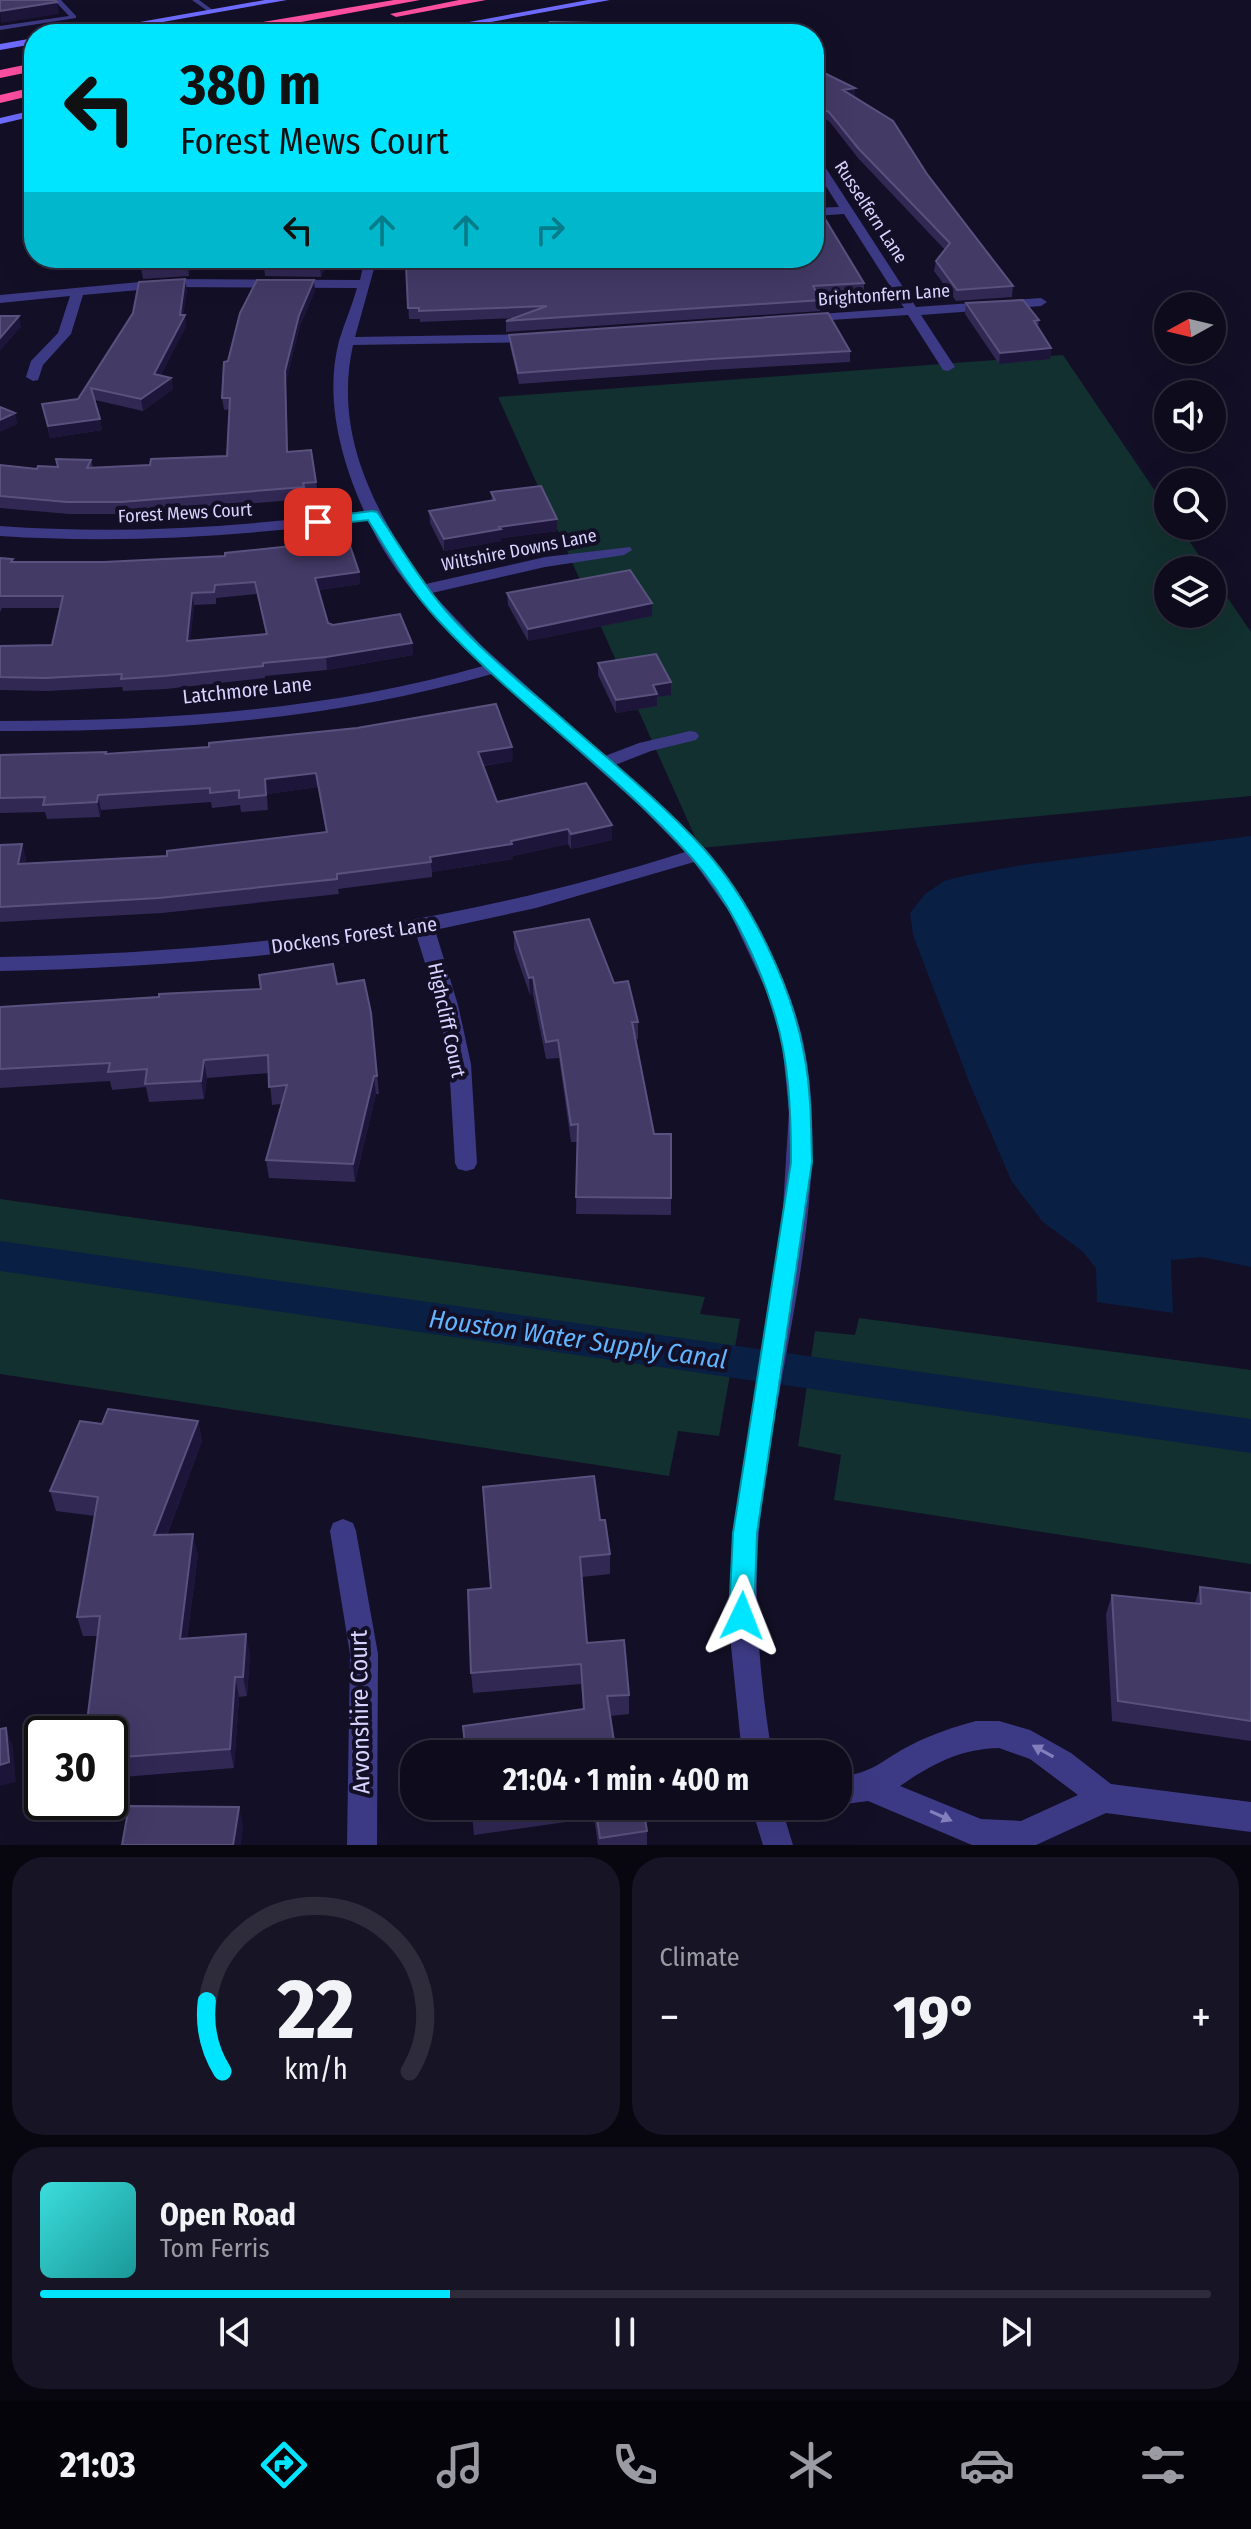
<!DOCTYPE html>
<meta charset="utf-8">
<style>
:root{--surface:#0e0b1c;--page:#171425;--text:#f1f3f6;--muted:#9b9ba3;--line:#2e2b3b;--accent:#00e5ff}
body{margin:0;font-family:"Fira Sans Condensed",sans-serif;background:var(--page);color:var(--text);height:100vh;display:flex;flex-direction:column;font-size:30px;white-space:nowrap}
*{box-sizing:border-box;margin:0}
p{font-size:26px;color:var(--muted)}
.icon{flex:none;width:44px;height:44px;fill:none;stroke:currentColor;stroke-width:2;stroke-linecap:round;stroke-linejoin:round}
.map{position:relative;height:1845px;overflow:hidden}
.drawer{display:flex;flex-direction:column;gap:12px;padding:12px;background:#08060f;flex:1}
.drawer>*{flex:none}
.banner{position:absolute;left:24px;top:24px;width:800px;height:244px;border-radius:32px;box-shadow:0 8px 32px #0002,0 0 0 2px var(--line);background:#00e5ff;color:#111;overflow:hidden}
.needle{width:52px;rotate:262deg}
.tools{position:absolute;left:1154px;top:292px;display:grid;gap:16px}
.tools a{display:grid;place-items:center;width:72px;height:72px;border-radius:50%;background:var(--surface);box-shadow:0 8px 32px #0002,0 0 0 2px var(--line);font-size:40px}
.speed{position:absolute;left:24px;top:1716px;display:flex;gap:16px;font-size:40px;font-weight:700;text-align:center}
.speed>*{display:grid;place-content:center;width:104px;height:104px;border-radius:50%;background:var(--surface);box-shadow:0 8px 32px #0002,0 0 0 2px var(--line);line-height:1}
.speed .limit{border:4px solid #111;border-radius:12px;background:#fff;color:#111}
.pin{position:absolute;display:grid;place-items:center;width:68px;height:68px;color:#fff;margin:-34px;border-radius:16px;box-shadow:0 4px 12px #0006}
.me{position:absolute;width:88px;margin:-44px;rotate:2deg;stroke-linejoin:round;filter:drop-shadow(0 0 6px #0008)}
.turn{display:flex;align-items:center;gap:28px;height:168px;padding:0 24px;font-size:36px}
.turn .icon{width:104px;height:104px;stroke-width:2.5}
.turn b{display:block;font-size:56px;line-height:68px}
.lanes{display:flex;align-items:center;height:76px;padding:0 24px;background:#0003;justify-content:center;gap:40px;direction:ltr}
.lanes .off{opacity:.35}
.big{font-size:60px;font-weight:700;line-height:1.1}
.drawer .card{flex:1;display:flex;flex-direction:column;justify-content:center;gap:12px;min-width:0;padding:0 28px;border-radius:32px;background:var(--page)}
.drawer .dial{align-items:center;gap:0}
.dial svg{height:208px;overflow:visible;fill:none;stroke:var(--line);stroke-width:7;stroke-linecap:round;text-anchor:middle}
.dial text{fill:var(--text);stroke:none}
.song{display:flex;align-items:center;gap:24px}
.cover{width:96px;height:96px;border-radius:12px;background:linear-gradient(135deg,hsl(180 70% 55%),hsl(180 70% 35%))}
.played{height:8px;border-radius:4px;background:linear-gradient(90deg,var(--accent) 35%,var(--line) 35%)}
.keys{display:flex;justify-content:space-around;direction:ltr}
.heat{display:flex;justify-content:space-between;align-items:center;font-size:44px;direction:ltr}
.drawer .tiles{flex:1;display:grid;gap:12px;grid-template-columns:1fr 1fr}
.card:last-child{grid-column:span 2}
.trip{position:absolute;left:400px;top:1740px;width:452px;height:80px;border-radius:32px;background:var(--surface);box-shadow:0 8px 32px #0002,0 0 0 2px var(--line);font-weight:700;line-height:80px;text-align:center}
.tab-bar{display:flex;height:128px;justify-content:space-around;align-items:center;background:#06040b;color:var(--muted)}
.tab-bar .icon{width:56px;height:56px}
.tab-bar .active{color:var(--accent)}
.tab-bar b{font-size:36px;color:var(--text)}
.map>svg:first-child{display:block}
</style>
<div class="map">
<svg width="1251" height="1845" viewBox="0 0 1251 1845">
<rect width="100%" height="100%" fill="#130f26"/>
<!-- green -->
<path fill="#12302f" d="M1063,355L1168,510V526H1179L1209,570H1168V614H1212V575L1251,632V796L700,848L498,397Z
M0,1199L705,1297L700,1314L740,1319L719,1436L678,1431L669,1476L0,1374Z
M859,1318L1251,1370V1564L834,1500L841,1455L798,1446L815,1331L855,1335Z"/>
<!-- water -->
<path fill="#0a1f44" d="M1251,836V1267L1202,1257L1171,1260L1173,1313L1097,1302L1096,1268L1082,1251L1043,1222L1012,1182L971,1087L913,935L910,913L925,894L944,881L968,875L1022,865Z"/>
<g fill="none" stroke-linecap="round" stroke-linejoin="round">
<!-- canal -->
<path fill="#0a1f44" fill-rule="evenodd" d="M0,1241L1251,1419V1453L0,1271Z"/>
<!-- lane -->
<path fill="#3d3a85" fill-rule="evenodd" d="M54,0H61L76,16V18L0,30V26L69,16Z
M192,0H199L214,11L209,12Z"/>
<!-- street -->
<path fill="#3d3a85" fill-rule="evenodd" d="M814,155L818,156L916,307L1041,298L1047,302L1041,306L921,315L955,367L948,371L943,370L908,315L800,322V316L805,315L904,308L844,214L814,216V208L839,207L814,167Z
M365,258H377L355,337L534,334L541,338L534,342L353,345C333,435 375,513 426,584L545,557L630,547L632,550L624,555L545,567L432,593L482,646L605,756L639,743L690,731L696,732L699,736L696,740L651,751L615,765C646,792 679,821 707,852C731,878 750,911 766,943C783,977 798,1013 805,1051C833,1201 772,1380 759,1531C753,1605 760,1681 772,1754H742L731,1646L732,1537L782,1223L789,1112L782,1042L766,990L730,913L694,862L536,908L435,930L458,1005L471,1064L477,1163L474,1169L466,1171L458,1169L455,1163L449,1064L438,1005L416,934C278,958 140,968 0,971V957C239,953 456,925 685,852L641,807L492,674C331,720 167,732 0,731V721C164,721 325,711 483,666C440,625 392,575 368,520C245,536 124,544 0,536V526C122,535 243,527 364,511C341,459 324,398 339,341C344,324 352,306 357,288L172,287L83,295L71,334L43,365L38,380L33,381L26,377L31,361L58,333L70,296L0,303V295L172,279L360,280Z
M343,1519L353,1523L356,1531L378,1654L377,1845H347L350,1654L330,1531L333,1523Z
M976,1721H999L1030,1730L1071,1753L1111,1784L1251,1802V1832L1106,1813L1036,1845H972L868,1801L838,1805V1777C875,1773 881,1760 911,1745C932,1734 954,1727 976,1721ZM999,1748L1030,1759L1078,1795L1021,1821L981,1819L900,1786C932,1764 960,1749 999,1748Z
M751,1806H781L793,1845H763Z"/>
<!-- secondary -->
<path fill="#6f6bff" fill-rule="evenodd" d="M265,0H287L95,34H72Z
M588,0H610L426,34H404Z
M34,38V44L0,50V44Z
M34,110V116L0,124V118Z"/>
<!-- highway -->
<path fill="#ff4fa3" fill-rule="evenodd" d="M394,0H420L237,34H210L216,30Z
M459,0H486L396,17L390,14Z
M34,63V71L0,78V70Z
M34,87V95L0,103V95Z"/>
</g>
<!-- wall -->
<path fill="#312854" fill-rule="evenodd" d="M814,68L855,97L927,174L1013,286L1012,297L956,301L934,271L936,261L945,250L858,158L829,121L814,114Z
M143,258H330L321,277L265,276L264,266L266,263L190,265L189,276L143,279L141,268Z
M406,265L864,283V293L819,296L821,300L820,311L506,332V321L516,318L420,322V319H409Z
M187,290L183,315L186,326L161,375L171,378L173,389L143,411L95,400L102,430L50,438L42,404L78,399Z
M315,291L300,325L286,382L288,452L316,482L318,494L304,495L305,499L123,514H69L0,508V465L37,469L58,467L91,460L93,468L150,465L227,456L230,409L224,410L222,398L228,361Z
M966,303L1039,320L1038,327L1051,348L1050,359L999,364L965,314Z
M509,335L850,351V362L711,370L519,384L510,346Z
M491,492L557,519V531L501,538V541L444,551L430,523L429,511L492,501Z
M0,558L13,562L359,572L360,584L318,590L328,623L412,643L413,655L327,670L265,676V678L166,689L123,691L122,687L48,691L0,690V646L52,645L60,608H2L0,612ZM257,594L266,634L190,641L194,605L216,604V598Z
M507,593L652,616L528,641L508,605Z
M598,663L671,682V695L657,697V706L616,713L598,675Z
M106,754L513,761L483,766L497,802L612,825V840L571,849L568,844L513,856V859L432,872V877L338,889L339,894L162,913L0,922V845L22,844L26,859L25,864L167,856L326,832L318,787L267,794L268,810L241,812L240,805L212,808L211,802L101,810L100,817L47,819L45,812L0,813V755Z
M514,932L614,983L638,1022V1039H636L654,1134L671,1198V1215L576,1214L577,1142H571L559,1058L546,1059L533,995H530L514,949Z
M337,984L371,1013L379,1094H376L355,1182L269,1178L266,1160L281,1104L272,1105L269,1073L207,1078L204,1099L149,1102L146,1087L112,1090L110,1081L0,1088V1007Z
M198,1421L202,1441L167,1535L198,1554L187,1638L250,1653L247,1696L239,1697L234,1768L110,1778V1734L87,1722L98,1636H83L77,1617L95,1516L56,1511L50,1491L102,1424Z
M600,1520L610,1554V1574L582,1577L587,1643L629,1695V1714L610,1716L583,1709L581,1684L473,1693L471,1673L491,1588Z
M1200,1587L1251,1593V1741L1112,1721L1106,1614L1112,1595L1195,1603Z
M471,1806H643L647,1831V1845H598L594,1818L474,1835Z"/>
<!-- shaded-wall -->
<path fill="#1d163a" d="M57,2L59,14L1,23L0,11Z
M855,88V97L843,90Z
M188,258L190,265L189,276L187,266Z
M324,258H330L321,277L320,266Z
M185,279L187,290L182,320L185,315L186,326L156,385L154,374L180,315Z
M314,280L315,291L300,325L286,382L288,464L285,371L299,315Z
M19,316L21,327L0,351V338Z
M1051,348L1050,359L999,364L1000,353Z
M171,378L173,389L143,411L141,399Z
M15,413L18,424L0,432V420Z
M100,419L102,430L50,438L48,426Z
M557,519V531L501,538V541L444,551V539L499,527Z
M359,572L360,584L316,590L315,578Z
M192,593L194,605L189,654L187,641Z
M652,603V616L528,641V629Z
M412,643L413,655L327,670L326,657Z
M671,682V695L657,697V706L616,713V700L653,685Z
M512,747L513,761L479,766L478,752Z
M316,773L318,787L267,794L268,810L265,779Z
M98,795L101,810L100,817L97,802Z
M612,825V840L571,849V834Z
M568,829V844L513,856V859L432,872L430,857Z
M22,844L26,859L22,879L18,864Z
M533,977V995H530L529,978Z
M204,1060L207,1078L204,1099L201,1081Z
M374,1076L376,1094L355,1182L353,1164Z
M198,1421L202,1441L159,1555L154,1535Z
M193,1534L198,1554L184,1658L180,1639Z
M246,1634L250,1653L247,1696L243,1677Z
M235,1677L239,1697L234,1768L230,1749Z
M6,1728L13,1747L16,1782L0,1786V1765Z
M239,1807L243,1826L241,1845H233Z"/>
<!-- building -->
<path fill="#433a66" stroke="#5a527e" stroke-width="2" fill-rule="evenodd" d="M0,0H55L57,2L0,11Z
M550,22L596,23L612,34H554Z
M672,28L708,34H670Z
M814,68L855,88L843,90L893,121L927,174L1013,286L957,290L936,261L950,243L858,148L829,112L814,105Z
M814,208L819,209L864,283L813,286L821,300L506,321L547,306L419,311V308H408L406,265L410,258H814Z
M143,258H188L187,266L141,268Z
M268,258H324L320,266H264Z
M185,279L180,315H185L154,374L171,378L141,399L91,388L100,419L48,426L42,404L78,399L133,313L139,282Z
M257,280H314L299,315L285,371L287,452L311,450L316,482L303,483L304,487L121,502H67L0,496V465L37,469L38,466L58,467L56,459L91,460L87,468L150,465L151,459L227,456L230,398H222L224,362L228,361L240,313Z
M1023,300L1039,320L1034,321L1051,348L1000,353L966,303Z
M828,313L850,351L711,359L518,373L509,335Z
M0,316H19L0,338Z
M0,407L15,413L0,420Z
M541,486L557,519L499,527L501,529L444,539L429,511L495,500L491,492Z
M348,540L359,572L315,578L328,623L333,625L400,614L412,643L326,657L263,663V666L164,676L121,679L122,674L45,678L0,677V646L52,645L63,596H0V558L13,559L11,562H104L225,556V553ZM255,582L267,634L187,641L192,593L214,592L215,585Z
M630,570L652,603L528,629L507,593Z
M656,654L671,682L653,685L657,694L616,700L598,663Z
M496,704L512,747L478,752L497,802L586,783L612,825L571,834L568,829L511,841L512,844L430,857L431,862L337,874V879L159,898L0,907V845L22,844L18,864L167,856V851L327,832L316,773L265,779L266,795L239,798V790L210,793V788L98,795L97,802L43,805L45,797L0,798V755L106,752L105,754L209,747V743L357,728Z
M589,919L614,983L628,981L638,1022H632L654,1134H671V1198L576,1197L578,1124L571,1125L558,1040L546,1042L533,977L529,978L514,932Z
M333,964L337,984L364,980L371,1013L377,1076H374L353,1164L266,1160L287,1085L269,1087L268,1055L204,1060L201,1081L145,1084L147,1069L108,1072L110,1063L0,1069V1007L159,997V994L261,989L259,975Z
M108,1409L198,1421L154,1535L193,1534L180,1639L246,1634L243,1677H235L230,1749L110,1758V1734H68L69,1724L87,1722L100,1616L77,1617L98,1497L50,1491L80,1421L102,1424Z
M594,1476L600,1520H605L610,1554L580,1557L587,1643L624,1640L629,1695L607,1696L616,1754H466L463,1726L584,1709L581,1664L471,1673L468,1590L491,1588L483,1487Z
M1200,1587L1251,1593V1721L1118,1701L1112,1595L1201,1604Z
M6,1728L9,1762L0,1765V1729Z
M129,1806L239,1807L233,1845H122Z
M471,1806H540L472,1816Z
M595,1806H643L647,1831L600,1838Z"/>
<!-- one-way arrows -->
<defs><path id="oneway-solid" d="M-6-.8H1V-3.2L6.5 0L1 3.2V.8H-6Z" transform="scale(2)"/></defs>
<g fill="#837fbc">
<use href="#oneway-solid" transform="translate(1043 1751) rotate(-151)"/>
<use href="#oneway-solid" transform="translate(941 1816) rotate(24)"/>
</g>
<!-- route -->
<path fill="#00e5ff" stroke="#0095a6" stroke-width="2" d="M372,511L377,512C400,546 420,581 446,611C482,652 526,687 566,722C613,763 662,803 704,849C750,900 792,986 804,1054C811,1089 811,1126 812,1162L757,1533L754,1616L751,1624L742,1628L733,1624L729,1616L733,1533L791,1162C791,1110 789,1056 772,1006C755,954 727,897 691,857C614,770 516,705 438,620C410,590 389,554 368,520L318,526L311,522L318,518Z"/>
<g text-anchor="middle" stroke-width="8" stroke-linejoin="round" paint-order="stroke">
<!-- far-street labels -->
<g font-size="18" fill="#d9d4ff" stroke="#130f26">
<text transform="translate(871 212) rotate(57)" y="6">Russelfern Lane</text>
<text transform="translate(884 295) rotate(-4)" y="6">Brightonfern Lane</text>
<text transform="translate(185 513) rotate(-3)" y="6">Forest Mews Court</text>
<text transform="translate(519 550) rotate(-11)" y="6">Wiltshire Downs Lane</text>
</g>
<!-- street labels -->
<g font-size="20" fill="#d9d4ff" stroke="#130f26">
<text transform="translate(247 690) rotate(-6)" y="7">Latchmore Lane</text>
<text transform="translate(354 935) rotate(-8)" y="7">Dockens Forest Lane</text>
<text transform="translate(447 1020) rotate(78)" y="7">Highcliff Court</text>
</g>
<!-- near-street labels -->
<g font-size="24" fill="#d9d4ff" stroke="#130f26">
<text transform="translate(360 1712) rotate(-91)" y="8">Arvonshire Court</text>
</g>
<!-- near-water labels -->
<g font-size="26" font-style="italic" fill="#62b6ff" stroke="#130f26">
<text transform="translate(578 1339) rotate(8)" y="9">Houston Water Supply Canal</text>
</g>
</g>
</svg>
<div class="tools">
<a><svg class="needle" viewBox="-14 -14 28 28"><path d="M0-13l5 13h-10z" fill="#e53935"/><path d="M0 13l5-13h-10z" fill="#9b9ba3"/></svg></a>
<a><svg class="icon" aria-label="sound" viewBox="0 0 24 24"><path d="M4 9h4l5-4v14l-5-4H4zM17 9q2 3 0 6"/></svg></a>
<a><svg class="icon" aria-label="search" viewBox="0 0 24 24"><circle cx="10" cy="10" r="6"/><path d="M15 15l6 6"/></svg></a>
<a><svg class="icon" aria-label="layers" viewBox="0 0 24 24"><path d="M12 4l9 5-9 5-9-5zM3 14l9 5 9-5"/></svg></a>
</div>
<div class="speed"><div class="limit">30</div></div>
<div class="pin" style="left:318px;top:522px;background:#d93025"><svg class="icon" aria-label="arrive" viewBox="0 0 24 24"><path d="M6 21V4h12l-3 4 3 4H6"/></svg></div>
<svg class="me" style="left:742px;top:1616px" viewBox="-20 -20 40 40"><path d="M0-17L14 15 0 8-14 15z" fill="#00e5ff" stroke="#fff" stroke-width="4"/></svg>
<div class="trip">21:04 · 1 min · 400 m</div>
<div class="banner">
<div class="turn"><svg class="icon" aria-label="left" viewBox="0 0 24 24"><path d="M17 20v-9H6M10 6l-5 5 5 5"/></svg><div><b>380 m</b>Forest Mews Court</div></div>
<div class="lanes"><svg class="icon" aria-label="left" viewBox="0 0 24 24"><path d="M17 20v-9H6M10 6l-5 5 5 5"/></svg><svg class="icon off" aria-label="ahead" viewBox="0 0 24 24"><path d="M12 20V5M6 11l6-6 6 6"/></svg><svg class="icon off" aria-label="ahead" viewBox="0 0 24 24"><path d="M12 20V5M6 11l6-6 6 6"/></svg><svg class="icon off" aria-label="right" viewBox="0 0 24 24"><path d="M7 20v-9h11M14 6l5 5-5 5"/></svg></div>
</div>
</div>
<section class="drawer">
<div class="tiles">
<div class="card dial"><svg viewBox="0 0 100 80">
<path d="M14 69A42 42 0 1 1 86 69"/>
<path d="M14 69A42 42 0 0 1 8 42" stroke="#00e5ff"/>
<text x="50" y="56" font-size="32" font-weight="700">22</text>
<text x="50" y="72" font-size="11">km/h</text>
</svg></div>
<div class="card"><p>Climate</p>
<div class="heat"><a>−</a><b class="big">19°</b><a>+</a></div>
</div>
<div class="card">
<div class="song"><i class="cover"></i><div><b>Open Road</b><p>Tom Ferris</p></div></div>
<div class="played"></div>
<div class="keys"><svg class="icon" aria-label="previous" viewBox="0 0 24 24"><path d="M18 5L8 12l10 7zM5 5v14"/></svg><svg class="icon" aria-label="pause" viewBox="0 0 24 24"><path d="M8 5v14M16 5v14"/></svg><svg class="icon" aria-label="next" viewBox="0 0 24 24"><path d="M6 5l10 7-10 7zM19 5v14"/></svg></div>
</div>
</div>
</section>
<nav class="tab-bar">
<b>21:03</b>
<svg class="icon active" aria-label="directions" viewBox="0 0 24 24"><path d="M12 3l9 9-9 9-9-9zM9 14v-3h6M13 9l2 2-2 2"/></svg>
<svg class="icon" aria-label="music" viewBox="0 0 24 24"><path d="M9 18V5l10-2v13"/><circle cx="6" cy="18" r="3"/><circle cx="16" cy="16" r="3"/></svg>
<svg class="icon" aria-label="phone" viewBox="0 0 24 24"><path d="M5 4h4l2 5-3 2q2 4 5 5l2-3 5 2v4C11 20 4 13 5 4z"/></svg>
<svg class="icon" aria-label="climate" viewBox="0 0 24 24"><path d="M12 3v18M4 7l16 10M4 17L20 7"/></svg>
<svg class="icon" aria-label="car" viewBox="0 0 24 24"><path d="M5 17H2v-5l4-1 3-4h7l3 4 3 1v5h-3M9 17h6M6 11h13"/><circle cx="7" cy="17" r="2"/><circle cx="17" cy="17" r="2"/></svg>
<svg class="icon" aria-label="filters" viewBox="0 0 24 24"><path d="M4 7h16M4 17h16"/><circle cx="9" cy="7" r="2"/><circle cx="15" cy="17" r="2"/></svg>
</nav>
